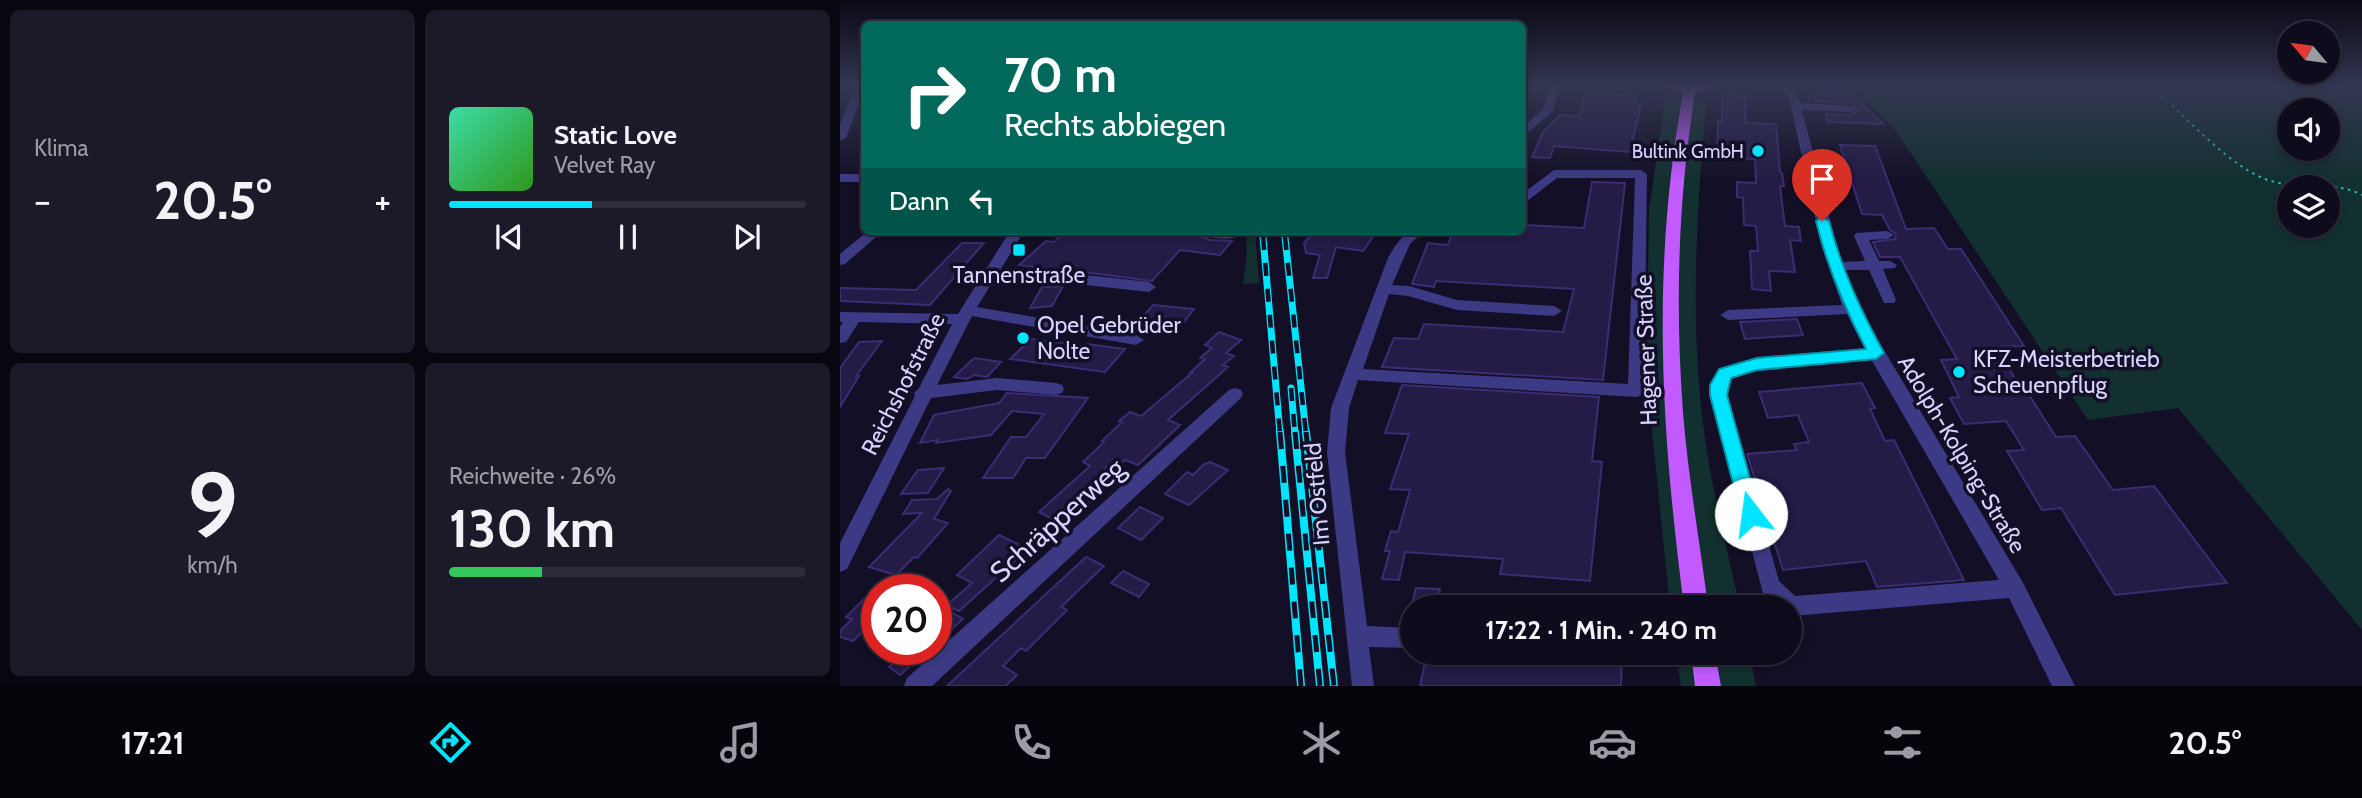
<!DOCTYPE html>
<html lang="de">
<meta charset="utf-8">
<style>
:root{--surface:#0e0b1c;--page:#1c1929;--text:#f1f3f6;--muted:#9b9ba3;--line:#2e2b3b;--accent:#00e5ff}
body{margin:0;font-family:Cabin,sans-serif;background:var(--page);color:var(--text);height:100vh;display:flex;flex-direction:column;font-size:26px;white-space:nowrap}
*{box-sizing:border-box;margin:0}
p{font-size:23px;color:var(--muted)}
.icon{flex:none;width:38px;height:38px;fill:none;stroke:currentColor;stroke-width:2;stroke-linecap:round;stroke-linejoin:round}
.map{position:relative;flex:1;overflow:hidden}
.panel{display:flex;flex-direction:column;gap:10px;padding:10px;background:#08060f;width:840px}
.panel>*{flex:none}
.hud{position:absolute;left:21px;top:21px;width:665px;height:214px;border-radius:10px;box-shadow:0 4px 10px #0003,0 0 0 2px var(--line);background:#00695c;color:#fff;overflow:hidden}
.needle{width:46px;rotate:299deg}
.buttons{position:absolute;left:1437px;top:21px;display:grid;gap:14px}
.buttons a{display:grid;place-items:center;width:63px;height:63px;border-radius:50%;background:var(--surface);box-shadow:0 4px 10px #0003,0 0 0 2px var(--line);font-size:35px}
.speed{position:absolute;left:21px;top:574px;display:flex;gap:14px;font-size:35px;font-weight:700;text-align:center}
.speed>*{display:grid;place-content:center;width:91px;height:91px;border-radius:50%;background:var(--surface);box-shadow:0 4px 10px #0003,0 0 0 2px var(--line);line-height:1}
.speed .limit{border:10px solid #d22;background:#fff;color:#111}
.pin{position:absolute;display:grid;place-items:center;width:60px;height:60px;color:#fff;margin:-72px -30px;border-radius:50% 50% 50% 0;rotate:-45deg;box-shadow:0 0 7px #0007}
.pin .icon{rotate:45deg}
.me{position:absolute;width:77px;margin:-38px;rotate:345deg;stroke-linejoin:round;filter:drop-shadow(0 0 5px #0008)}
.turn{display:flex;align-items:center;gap:24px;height:147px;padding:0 28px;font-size:32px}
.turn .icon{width:91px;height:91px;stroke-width:2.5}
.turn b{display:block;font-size:49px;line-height:60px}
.then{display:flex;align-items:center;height:66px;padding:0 28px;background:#0003;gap:14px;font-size:26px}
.big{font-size:52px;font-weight:800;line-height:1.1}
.panel .widget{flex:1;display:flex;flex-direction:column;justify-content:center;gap:10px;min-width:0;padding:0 24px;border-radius:10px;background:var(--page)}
.panel .dial{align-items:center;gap:0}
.dial b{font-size:91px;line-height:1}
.song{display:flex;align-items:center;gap:21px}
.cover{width:84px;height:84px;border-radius:10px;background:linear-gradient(135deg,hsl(160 70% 55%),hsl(110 70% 35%))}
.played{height:7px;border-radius:4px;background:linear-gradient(90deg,var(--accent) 40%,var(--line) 40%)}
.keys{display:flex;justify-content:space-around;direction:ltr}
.heat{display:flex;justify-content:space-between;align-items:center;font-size:38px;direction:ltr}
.charge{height:10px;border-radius:5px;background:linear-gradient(90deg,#34c759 26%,var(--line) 0)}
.panel .tiles{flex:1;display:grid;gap:10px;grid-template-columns:repeat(2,1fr)}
.trip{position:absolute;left:560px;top:595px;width:402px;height:70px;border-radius:35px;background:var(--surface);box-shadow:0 4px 10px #0003,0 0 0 2px var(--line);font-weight:800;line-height:70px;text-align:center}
.dock{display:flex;height:112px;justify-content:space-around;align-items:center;background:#06040b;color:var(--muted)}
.dock .icon{width:49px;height:49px}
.dock .current{color:var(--accent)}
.dock b{font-size:32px;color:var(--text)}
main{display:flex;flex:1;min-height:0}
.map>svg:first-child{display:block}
</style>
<main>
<section class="panel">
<div class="tiles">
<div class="widget"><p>Klima</p>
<div class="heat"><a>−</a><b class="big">20.5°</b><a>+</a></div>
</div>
<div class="widget">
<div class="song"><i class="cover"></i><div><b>Static Love</b><p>Velvet Ray</p></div></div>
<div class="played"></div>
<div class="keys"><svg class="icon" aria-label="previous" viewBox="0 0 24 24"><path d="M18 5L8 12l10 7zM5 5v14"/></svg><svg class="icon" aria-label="pause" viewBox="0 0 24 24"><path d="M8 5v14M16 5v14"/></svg><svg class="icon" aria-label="next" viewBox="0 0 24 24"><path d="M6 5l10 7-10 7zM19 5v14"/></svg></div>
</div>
<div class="widget dial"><b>9</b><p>km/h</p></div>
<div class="widget"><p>Reichweite · 26%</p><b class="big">130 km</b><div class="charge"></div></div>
</div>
</section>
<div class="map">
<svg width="1522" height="686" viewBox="0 0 1522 686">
<rect width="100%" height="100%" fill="#130f26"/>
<!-- green -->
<path fill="#12302f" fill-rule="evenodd" d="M790,86H821L831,93L832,99L866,104C856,218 849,332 866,445C874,499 888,554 900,607H830L810,411L807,348L809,211L826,93L816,88Z
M1013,86H1522V630L1338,408L1248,420L1056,131ZM1488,110V149H1449V110ZM1488,187V226H1449V187Z
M406,231H415L419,283L403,284L407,252Z
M836,653H909L916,686H841Z"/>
<!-- building -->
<path fill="#241b47" stroke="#3b2d73" stroke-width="2" d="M973,87L1007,89L1043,124L988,122L986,114L1012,115L1019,108L1012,103L976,101Z
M751,93L796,96L794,104H801L790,152L714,146L710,158L692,157L703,132L720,115L739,116L745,95Z
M882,95L906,96L905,123L936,124L940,172L942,173L944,186H940L945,226L959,227L961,241L950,240L955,272L929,271L931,291L912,289L910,251H918L916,226L904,225L903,198L897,197V182L916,183L915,159L877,158L878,121L882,122Z
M1000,145L1035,146L1066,229L1094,228L1108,249H1121L1184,346L1157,347L1183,393H1188L1216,437L1235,436L1273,490L1314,486L1387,583L1275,595L1221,508L1202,510L1167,451L1184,450L1166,421L1124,424L1110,398L1119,397L1101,360L1117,359L1060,257H1040L1033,242L1055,239L1056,234L1050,230L1042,215L1022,214Z
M752,182L785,183L763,380L542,367L554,338L578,339L584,324L723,332L734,289L596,281L594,287L572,284L588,243L608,245L613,231H682V225L744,228Z
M226,231H338L353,233L370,240L392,241L380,255L340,250L312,281L228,270L211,271L212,269L179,265L206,241L214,242Z
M475,231H537L523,251L496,247L487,278H473L480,255L466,253L464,243Z
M122,243H144L90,305L0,301V288L76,290Z
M223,286L212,306L190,308L202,287Z
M313,305L354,309L339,328L297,323Z
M957,319L963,335L905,339L900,322Z
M379,332L401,340L386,353L394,356L383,365L388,367L328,420L340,425L298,465L285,460L273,470L266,467L256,486L263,489L224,525L199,512L250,466L243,462L264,442L262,441L282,422L279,421L290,412L301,416L352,373H350L365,359L360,358L372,348L365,345Z
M191,339L245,346L247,344L285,349L265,372L170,359Z
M42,341L16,376H19L0,407V368L19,342Z
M134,358L161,362L147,377L134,375L127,379L114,377Z
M1022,383L1035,408L1030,409L1045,441L1054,440L1124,580L1037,587L1026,561L943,570L907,454L957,450L954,444L969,442L958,415L928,418L919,392Z
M562,385L759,397L752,461L762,462L750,581L660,574L663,559L565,552L559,580L542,579L550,551H545L551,531L558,532L570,490L550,489L569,434L545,433Z
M167,393L248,398L205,458H186L173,478H143L171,437H186L204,414L172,411L151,435L96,443L98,440L80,443L94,415L159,403Z
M370,462L388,470L349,505L325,494L347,472L353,475L364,464Z
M104,468L88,493L61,494L78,470Z
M108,489L111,491L94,519L108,523L77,558L74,557L56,575L29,567L82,513L63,514L72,500L97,499Z
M300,507L323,518L301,540L278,528Z
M159,535L188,549L119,611L107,605L132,583L117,575Z
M246,557L264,566L221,607L227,610L186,651L181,648L163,666L177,675L165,686H107Z
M283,571L309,584L299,597L271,583Z
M37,586V617L13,641L0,637V631L12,619L6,617Z
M576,588L600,589L596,607H571Z
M111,612L123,619L96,643V626Z
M70,649H89L60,675L49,667Z
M587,653H782L781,686H580Z"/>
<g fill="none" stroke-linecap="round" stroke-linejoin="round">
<!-- path -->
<path stroke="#2fb8b0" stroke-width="2" stroke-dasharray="2.5 4.5" stroke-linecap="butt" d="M1312,86C1343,114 1392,170 1431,181C1461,190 1494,180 1522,195"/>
<!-- minor -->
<path fill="#3d3a85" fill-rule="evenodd" d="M16,86H24V90L6,138L0,141V124Z
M709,86H719L713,111L682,138V128L704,108Z
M933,86L954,89L961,103L1012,106L1017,109L1012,112L962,110L1001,262L1025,261L1014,236L1016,233L1047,231L1054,235L1047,239L1029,240L1039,261H1050L1057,265L1055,268L1043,269L1056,300L1054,303H1044L1029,270H1004L1014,300L1182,581L1235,686H1212L1169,598L951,616L950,607H938L923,593L871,395C871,386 873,377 880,370C897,355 998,351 1025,349L1007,314L888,320L880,315L888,310L1002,305L981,244L950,101L946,93ZM1031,359L1159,580L955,596L939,581L887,395L890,381L902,373Z
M714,170H801L807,174L804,391L802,395L796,397L518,380L509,408L505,452L527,626L572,628V648L529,647L534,686H512L487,452L491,408L548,258C558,241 563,231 584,231L570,244L552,285L569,286L617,300L714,306L722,311L714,316L617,310L568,296L549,294L523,369L788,384L795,178H717L682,205V194Z
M0,174H24V182H0Z
M28,231H43L5,264L0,265V254Z
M170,231H184L156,277L228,273L309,282L316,287L309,292L228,283L150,286L137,307L296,335L304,340L296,345L132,316L97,385L157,378L216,383L222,385L224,389L222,393L216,395L157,390L91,398L7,569L0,572V543L75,396L74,393L79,388L112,324L19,322L6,342L0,343V327L3,322H0V312L118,314Z
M198,231H212L204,236L199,235Z
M355,231H393L400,235C391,242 364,238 355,231Z
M395,388L401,390L403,394L401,398L92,686H64L67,678L389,390Z"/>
<!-- major -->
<path fill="#c25bff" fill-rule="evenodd" d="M826,86H875L855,93C838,200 835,304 843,412C848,477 860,542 868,607H844C821,428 811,271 843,93Z
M851,653H875L881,686H855Z"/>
<defs>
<path id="rail-far2" d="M423,231L424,239
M444,231L445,239"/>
<path id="rail-far1" d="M423,237L440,434
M445,237L466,434
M451,388L455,434"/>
<path id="rail" d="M440,432L461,686
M455,432L480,686
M466,432L494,686"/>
</defs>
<!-- rail-far2 casing -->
<use href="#rail-far2" stroke="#00e5ff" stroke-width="5"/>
<!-- rail-far1 casing -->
<use href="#rail-far1" stroke="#00e5ff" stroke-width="7"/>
<!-- rail casing -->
<use href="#rail" stroke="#00e5ff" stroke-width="8"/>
<!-- rail-far2 -->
<use href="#rail-far2" stroke="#130f26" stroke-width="3.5" stroke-dasharray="10" stroke-linecap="butt"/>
<!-- rail-far1 -->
<use href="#rail-far1" stroke="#130f26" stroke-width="4.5" stroke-dasharray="13" stroke-linecap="butt"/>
<!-- rail -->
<use href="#rail" stroke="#130f26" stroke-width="5" stroke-dasharray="17" stroke-linecap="butt"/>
</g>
<!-- sky -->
<linearGradient id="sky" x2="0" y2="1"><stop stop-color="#0a0815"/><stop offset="0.47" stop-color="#333752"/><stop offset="1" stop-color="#333752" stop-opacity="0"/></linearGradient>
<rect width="1522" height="182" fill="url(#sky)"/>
<!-- route -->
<path fill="#00e5ff" stroke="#0095a6" stroke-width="2" d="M982,217L989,221C1002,270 1020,309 1044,353L1036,359L917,370L891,378L887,395L920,514L918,520L911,522L904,520L901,514L870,395V385L879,369L917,358L1026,349C1004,307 987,267 976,221Z"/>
<!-- markers -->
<g fill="#00e5ff" stroke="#130f26" stroke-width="2.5">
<circle cx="918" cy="151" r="7"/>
<rect x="172" y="243" width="14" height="14" rx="3.5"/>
<circle cx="183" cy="338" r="7"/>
<circle cx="1119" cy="372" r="7"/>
</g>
<g text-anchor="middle" stroke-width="7" stroke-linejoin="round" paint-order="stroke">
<!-- far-poi labels -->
<g font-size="19" fill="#d9d4ff" stroke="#130f26" text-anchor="end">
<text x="904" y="158">Bultink GmbH</text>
</g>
<!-- poi labels -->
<g font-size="23" fill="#d9d4ff" stroke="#130f26" text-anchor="start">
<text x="179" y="283" text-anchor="middle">Tannenstraße</text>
<text x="197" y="333">Opel Gebrüder<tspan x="197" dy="26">Nolte</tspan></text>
<text x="1133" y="367">KFZ-Meisterbetrieb<tspan x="1133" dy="26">Scheuenpflug</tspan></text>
</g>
<!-- street labels -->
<g font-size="23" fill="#d9d4ff" stroke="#130f26">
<text transform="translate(806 350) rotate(-92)" y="8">Hagener Straße</text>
<text transform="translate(63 384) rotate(-63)" y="8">Reichshofstraße</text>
<text transform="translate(1122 454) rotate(59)" y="8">Adolph-Kolping-Straße</text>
<text transform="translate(477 494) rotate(-95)" y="8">Im Ostfeld</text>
</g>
<!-- near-street labels -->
<g font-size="28" fill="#d9d4ff" stroke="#130f26">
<text transform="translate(217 520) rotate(-42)" y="10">Schräpperweg</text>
</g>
</g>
</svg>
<div class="buttons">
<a><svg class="needle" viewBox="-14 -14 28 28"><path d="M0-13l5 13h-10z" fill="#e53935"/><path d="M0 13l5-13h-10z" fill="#9b9ba3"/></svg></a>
<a><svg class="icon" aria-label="sound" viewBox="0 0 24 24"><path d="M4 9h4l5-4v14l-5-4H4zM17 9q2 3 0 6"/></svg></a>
<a><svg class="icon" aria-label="layers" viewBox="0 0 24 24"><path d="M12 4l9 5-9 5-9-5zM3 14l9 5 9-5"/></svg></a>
</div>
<div class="speed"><div class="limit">20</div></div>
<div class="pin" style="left:982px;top:221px;background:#d93025"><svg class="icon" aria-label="arrive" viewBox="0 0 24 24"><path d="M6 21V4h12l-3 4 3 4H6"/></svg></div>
<svg class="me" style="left:911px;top:514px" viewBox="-20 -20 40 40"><circle r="19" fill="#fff"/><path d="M0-13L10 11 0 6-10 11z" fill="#00e5ff"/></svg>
<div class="trip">17:22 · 1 Min. · 240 m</div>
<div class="hud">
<div class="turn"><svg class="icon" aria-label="right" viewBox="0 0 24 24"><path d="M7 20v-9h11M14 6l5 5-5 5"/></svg><div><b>70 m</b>Rechts abbiegen</div></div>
<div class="then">Dann<svg class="icon" aria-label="left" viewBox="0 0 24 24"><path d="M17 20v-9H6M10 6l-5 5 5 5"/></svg></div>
</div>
</div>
</main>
<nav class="dock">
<b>17:21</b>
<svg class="icon current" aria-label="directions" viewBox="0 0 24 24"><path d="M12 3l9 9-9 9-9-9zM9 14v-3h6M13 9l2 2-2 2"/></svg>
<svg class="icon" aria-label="music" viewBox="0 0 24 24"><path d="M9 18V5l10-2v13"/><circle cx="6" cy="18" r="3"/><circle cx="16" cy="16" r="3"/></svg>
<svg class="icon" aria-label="phone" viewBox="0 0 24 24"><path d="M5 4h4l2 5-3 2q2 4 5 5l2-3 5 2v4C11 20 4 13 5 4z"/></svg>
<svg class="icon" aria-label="climate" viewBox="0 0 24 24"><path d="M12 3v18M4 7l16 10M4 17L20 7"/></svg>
<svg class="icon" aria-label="car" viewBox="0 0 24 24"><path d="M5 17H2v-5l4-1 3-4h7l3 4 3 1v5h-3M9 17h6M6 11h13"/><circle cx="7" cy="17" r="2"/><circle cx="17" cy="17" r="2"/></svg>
<svg class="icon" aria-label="filters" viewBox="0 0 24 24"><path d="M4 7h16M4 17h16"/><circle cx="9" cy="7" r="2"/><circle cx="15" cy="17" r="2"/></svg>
<b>20.5°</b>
</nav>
